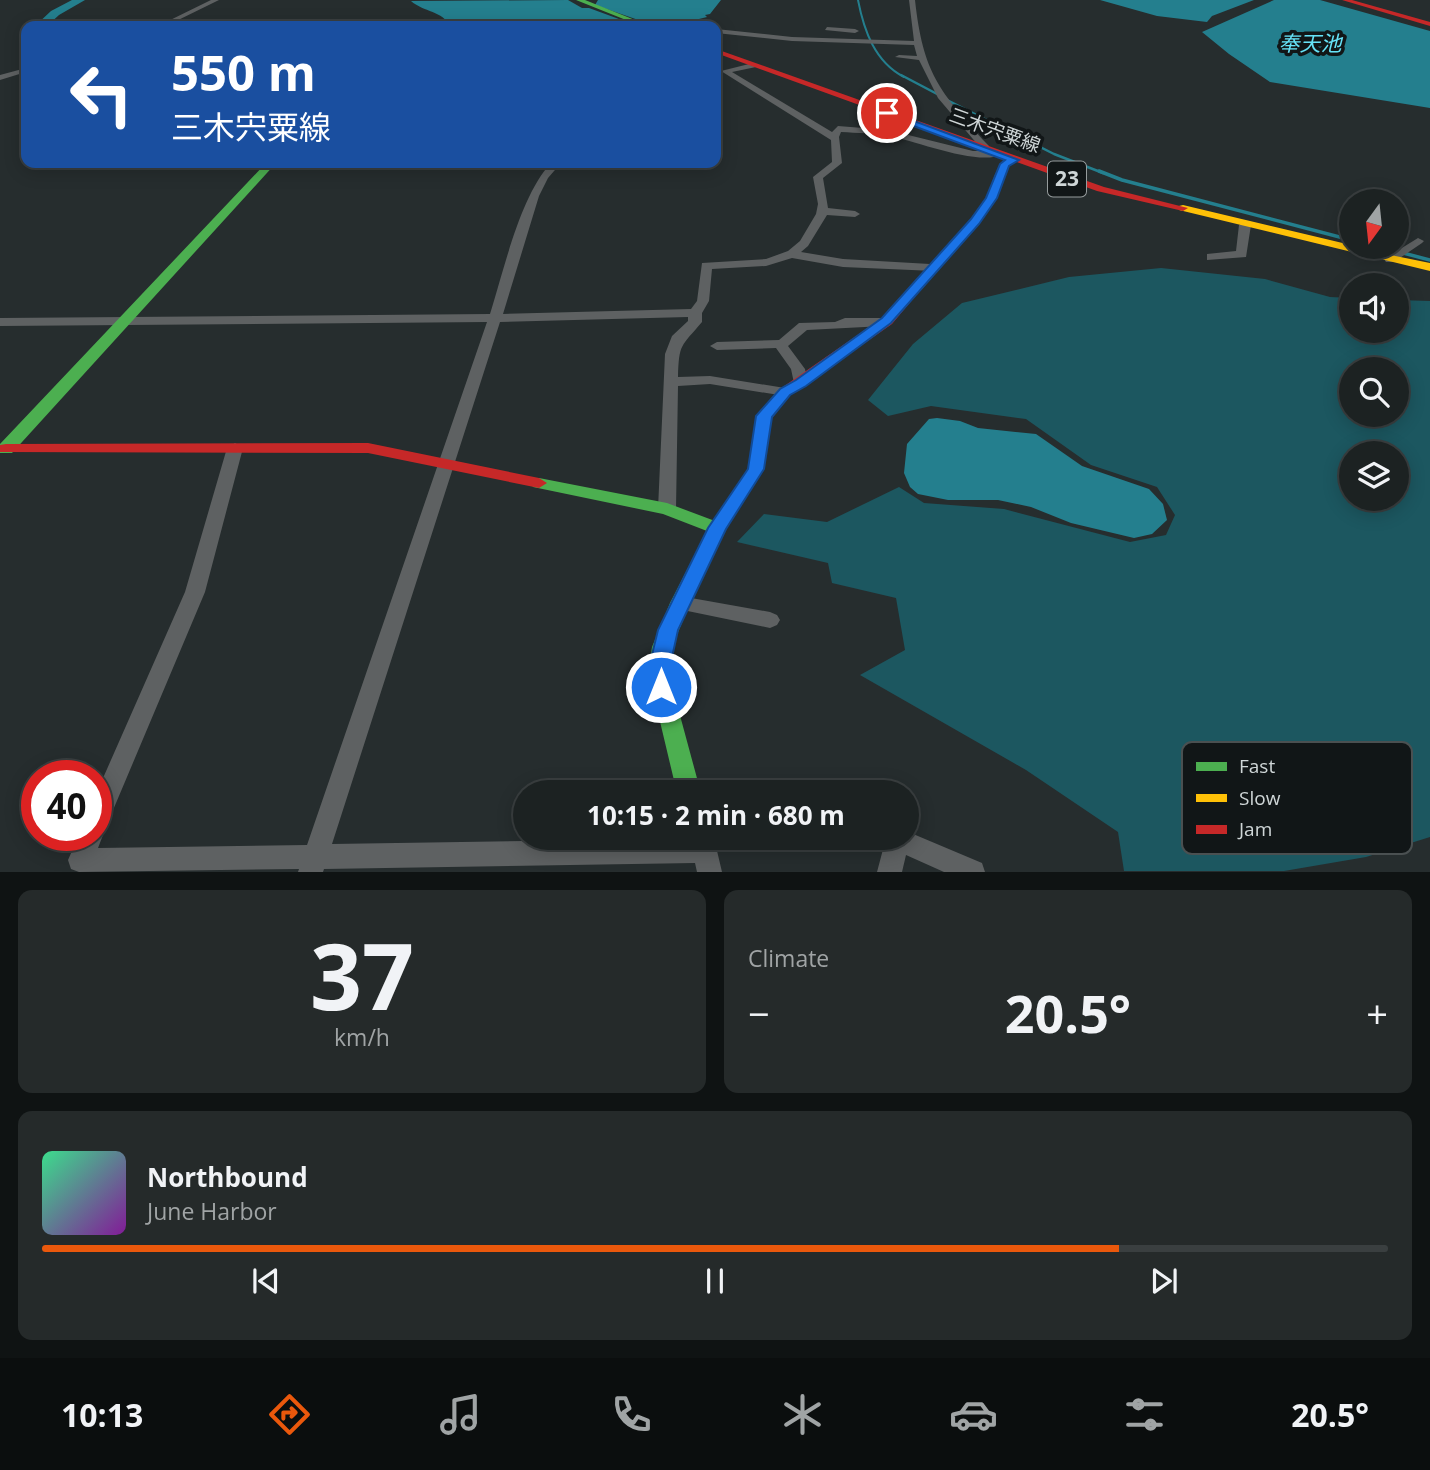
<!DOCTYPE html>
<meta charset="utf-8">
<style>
:root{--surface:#1c2222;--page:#252a2a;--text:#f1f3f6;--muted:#a0a4a5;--line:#3a3f40;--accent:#ea580c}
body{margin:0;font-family:"Open Sans","Noto Sans JP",sans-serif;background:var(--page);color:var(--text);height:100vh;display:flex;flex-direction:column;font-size:26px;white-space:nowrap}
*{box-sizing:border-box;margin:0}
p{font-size:23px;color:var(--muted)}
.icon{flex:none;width:38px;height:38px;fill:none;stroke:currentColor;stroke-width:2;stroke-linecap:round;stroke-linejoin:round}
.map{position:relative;height:872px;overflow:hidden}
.sheet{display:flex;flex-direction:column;gap:18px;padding:18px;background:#0f1313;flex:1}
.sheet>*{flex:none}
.top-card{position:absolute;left:21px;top:21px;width:700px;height:147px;border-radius:14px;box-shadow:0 4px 18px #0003,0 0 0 2px var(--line);background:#1a4fa0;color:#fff;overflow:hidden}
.needle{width:46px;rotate:195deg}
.buttons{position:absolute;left:1339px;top:189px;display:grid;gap:14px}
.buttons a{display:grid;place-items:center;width:70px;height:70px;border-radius:50%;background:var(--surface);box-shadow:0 4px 18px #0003,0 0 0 2px var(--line);font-size:35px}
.speed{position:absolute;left:21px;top:760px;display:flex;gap:14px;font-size:35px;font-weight:700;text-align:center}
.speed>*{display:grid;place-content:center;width:91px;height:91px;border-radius:50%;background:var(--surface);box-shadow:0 4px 18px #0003,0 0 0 2px var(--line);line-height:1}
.speed .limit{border:10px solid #d22;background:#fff;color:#111}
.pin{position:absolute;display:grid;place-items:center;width:60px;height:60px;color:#fff;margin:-30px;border:4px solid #fff;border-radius:50%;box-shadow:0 2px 7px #0007}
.me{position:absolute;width:77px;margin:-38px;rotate:0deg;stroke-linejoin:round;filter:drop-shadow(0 0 5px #0008)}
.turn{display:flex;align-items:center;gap:24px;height:147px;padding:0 35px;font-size:32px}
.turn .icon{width:91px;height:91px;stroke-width:2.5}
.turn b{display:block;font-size:49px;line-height:60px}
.big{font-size:52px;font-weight:700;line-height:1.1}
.sheet .tile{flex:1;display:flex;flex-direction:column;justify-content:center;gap:10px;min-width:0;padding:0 24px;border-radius:14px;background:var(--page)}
.sheet .dial{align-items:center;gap:0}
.dial b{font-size:91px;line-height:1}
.song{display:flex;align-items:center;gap:21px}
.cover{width:84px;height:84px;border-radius:10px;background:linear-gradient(135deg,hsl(150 70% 55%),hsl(290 70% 35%))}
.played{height:7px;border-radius:4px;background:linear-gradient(90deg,var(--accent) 80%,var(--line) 80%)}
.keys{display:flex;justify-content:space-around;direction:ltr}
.heat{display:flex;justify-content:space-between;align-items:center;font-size:38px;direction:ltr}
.sheet .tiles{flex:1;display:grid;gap:18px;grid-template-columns:1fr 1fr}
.tile:last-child{grid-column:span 2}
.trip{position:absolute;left:513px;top:780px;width:406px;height:70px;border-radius:35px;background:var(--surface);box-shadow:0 4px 18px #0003,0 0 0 2px var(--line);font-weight:700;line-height:70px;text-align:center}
.dock{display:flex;height:112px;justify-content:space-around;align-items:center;background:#0b0e0e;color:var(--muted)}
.dock .icon{width:49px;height:49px}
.dock .selected{color:var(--accent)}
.dock b{font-size:32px;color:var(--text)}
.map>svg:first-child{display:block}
</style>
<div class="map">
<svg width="1430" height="872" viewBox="0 0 1430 872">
<rect width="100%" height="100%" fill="#262d2e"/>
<!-- forest -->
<path fill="#1c5760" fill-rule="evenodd" d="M1161,268L1265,279L1330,297L1351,298V331H1396L1397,300L1430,301V837L1366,857L1284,871H1124L1118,832L1026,770L860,675L905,650L896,598L832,583L828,563L737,542L764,514L827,522L899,487L924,503L1004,509L1130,542L1166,535L1175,515L1157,487L1091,465L1026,419L931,406L888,416L868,400L913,344L962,303L1069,277ZM1351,369H1396V415H1351ZM1351,453H1396V499H1351Z"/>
<!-- water -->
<path fill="#247f8e" d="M568,0L582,8H589L638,26H449C444,11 423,12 411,1Z
M598,0H721L710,14L705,15L707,17L671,26L647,23L595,5Z
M1100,0H1254L1212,16L1207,22L1157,16Z
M1274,0H1320L1430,31V108L1270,82L1229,54L1202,32Z
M937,418L960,421L978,428L1036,434L1082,466L1149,489L1163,504L1167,520L1152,534L1134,538L1071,523L1031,507L998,500H948L918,494L910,487L904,473L907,444L929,419Z"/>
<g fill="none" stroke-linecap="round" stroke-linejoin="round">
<!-- stream-far2 -->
<path stroke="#247f8e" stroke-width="2" d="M858,0C864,31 875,62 904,77"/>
<!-- stream-far1 -->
<path stroke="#247f8e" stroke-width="2.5" d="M901,75L939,95
M947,100L1054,154L1103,173"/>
<!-- stream -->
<path stroke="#247f8e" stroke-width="3.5" d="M1099,171L1122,180L1351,240
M1380,247L1430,260"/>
<!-- river -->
<path fill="#247f8e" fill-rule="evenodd" d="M72,0H85L59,15L47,26H35L51,11Z"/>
<!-- street -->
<path fill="#5e6162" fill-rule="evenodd" d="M211,0H219L166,26H158Z
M909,0H915C923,73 939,91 987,144L989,146L984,150H978V145L938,98L919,60L895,57L899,55L917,56L914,45L792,41L716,33V29L792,37L914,41Z
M641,22L666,24L669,26L639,25Z
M827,27L855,29L859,31L855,33L825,30Z
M753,63L756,67L732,72L832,132L838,126L888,130L973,151H997L1002,154C981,167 915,141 890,136C875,133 857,133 841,132L839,137L842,163L823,178L828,208L855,211L860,214L855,217L827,215L808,246L801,252L843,259L930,264L934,265V271L843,267L792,258L766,266L712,269L709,301L702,313V322C681,347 679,343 678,377L710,376L785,388L792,392L785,396L710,384L678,386L676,509L673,513H661L658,509L665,354L672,336L688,321V317L500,322L332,844L714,838L722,872H697L695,863L324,869L323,872H298L299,869L79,872L71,869L68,860L79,835H96V794L185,592L227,448L235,443L243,448L205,592L108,822L101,831L103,835L98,848L307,845L487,322L0,326V318L490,314C504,270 520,196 551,163H561L548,178L539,196L503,314L691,309L697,301L702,263L766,259L788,251L800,241L816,214L818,204L813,177L832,162L831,140L721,71Z
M26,68V72L0,80V75Z
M1245,222L1251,225L1246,257L1207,260V254L1236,251L1239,225Z
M1418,238L1424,241L1422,243L1394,262H1386L1384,259Z
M845,318H884L891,322L884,326L807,330L788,346L805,369L808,383L801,387L794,383L791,369L776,348L717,350L710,346L717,342L779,340L799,323L835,322Z
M680,596L770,612L777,615L780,620L777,625L770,628L673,608L670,603L673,598Z
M812,778L836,785L840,793H783L787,785Z
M906,831L982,863L985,872H944L906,855L902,872H877L886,838H906Z"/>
<!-- fast -->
<path fill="#4caf50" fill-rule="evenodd" d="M576,0H585L650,26H641Z
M266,163H276L12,453H0V444Z
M539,478L667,503L723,524L726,528L690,603L672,647L668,671L701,793H677L648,671L652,647L670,603L707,531L663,514L533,487L531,483Z"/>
<!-- slow -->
<path fill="#ffc107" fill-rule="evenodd" d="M1011,158L1019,160L1009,166L996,198L980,223L920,291H912V285C936,258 968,231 986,198C994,183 994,165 1011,158Z
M1183,205L1351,245V247L1430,263V271L1179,210V206Z"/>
<!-- jam -->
<path fill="#c62828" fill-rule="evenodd" d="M1342,0H1352L1430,22V26Z
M716,49L1104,187L1188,208L1183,211L1097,191L716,53Z
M916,284L922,288L892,324L790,395L772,418L764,469L720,539H708L705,535L748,469L759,414L780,389L882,318L912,285Z
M368,443L539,478L547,483L539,488L368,453L0,452V445L6,444Z"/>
</g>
<!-- route -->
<path fill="#1a73e8" stroke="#114b97" stroke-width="2" d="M884,112H890L1019,160L1009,166L997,198L979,224L891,323L806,386L790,395L772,417L764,469L726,529L678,630L669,671L672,687L669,693L661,696L654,693L648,671L658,630L708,528L748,469L756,416L780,389L796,380L882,318L971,219L986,198L1000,164L1005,160L884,115Z"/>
<g text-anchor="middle" stroke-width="7" stroke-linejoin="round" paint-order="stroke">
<!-- far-street labels -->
<g font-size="19" fill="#cfd6d7" stroke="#111617">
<text transform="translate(995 130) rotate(20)" y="7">三木宍粟線</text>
</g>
<!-- far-water labels -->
<g font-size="21" font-style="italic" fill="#66e3f8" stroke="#111617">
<text x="1310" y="51">奉天池</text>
</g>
<!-- shield labels -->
<rect fill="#111617" stroke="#969c9d" stroke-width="2" x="1048" y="161.5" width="38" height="35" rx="5"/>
<g font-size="21" font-weight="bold" fill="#cfd6d7">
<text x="1067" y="186">23</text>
</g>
</g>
<!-- legend -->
<rect x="1182" y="742" width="230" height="112" rx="10" fill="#111617" stroke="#4a5051" stroke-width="2"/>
<rect x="1196" y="762" width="31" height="9" fill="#4caf50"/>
<rect x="1196" y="794" width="31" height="8" fill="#ffc107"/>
<rect x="1196" y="825" width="31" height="9" fill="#c62828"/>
<g font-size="19" fill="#cfd6d7">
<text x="1239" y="773">Fast</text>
<text x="1239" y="805">Slow</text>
<text x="1239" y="836">Jam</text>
</g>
</svg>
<div class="buttons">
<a><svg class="needle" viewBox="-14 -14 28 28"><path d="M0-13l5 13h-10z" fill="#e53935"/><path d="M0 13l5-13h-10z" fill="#a0a4a5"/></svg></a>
<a><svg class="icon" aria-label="sound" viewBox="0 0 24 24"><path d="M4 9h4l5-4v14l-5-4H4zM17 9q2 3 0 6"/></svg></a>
<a><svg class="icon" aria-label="search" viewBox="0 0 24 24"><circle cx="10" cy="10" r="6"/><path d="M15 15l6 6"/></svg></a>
<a><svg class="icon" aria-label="layers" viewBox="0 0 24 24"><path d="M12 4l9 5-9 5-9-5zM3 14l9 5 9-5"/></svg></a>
</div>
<div class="speed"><div class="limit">40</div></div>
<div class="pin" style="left:887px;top:113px;background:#d93025"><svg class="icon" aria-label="arrive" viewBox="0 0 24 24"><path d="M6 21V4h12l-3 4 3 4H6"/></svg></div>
<svg class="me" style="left:661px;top:687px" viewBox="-20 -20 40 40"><circle r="17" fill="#1a73e8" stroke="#fff" stroke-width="3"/><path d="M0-11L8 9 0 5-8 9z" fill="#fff"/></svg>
<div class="trip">10:15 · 2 min · 680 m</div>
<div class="top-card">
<div class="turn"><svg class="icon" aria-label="left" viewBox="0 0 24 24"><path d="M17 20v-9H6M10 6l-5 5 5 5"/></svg><div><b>550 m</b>三木宍粟線</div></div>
</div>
</div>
<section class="sheet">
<div class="tiles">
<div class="tile dial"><b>37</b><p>km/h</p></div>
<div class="tile"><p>Climate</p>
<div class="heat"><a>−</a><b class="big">20.5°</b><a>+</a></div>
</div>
<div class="tile">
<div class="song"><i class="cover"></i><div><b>Northbound</b><p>June Harbor</p></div></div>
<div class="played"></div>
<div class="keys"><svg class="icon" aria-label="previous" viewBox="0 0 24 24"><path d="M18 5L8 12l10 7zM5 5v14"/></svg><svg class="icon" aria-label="pause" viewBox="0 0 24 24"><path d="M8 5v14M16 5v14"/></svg><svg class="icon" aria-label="next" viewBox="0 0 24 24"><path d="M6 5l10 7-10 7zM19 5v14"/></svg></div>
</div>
</div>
</section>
<nav class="dock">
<b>10:13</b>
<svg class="icon selected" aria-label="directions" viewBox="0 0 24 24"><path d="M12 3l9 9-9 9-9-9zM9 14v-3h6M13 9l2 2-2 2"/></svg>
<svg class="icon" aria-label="music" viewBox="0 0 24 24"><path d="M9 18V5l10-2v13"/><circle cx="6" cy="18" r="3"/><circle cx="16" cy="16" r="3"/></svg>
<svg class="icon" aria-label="phone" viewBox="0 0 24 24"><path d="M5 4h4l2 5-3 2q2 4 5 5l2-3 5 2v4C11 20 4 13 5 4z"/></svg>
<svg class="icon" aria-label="climate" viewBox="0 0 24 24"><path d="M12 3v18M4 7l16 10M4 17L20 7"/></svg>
<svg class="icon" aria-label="car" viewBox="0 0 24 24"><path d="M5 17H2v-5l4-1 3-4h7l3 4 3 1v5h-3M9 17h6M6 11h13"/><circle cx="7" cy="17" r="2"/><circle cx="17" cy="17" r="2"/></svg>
<svg class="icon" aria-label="filters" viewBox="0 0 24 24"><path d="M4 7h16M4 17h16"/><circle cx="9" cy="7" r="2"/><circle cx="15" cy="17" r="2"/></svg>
<b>20.5°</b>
</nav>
